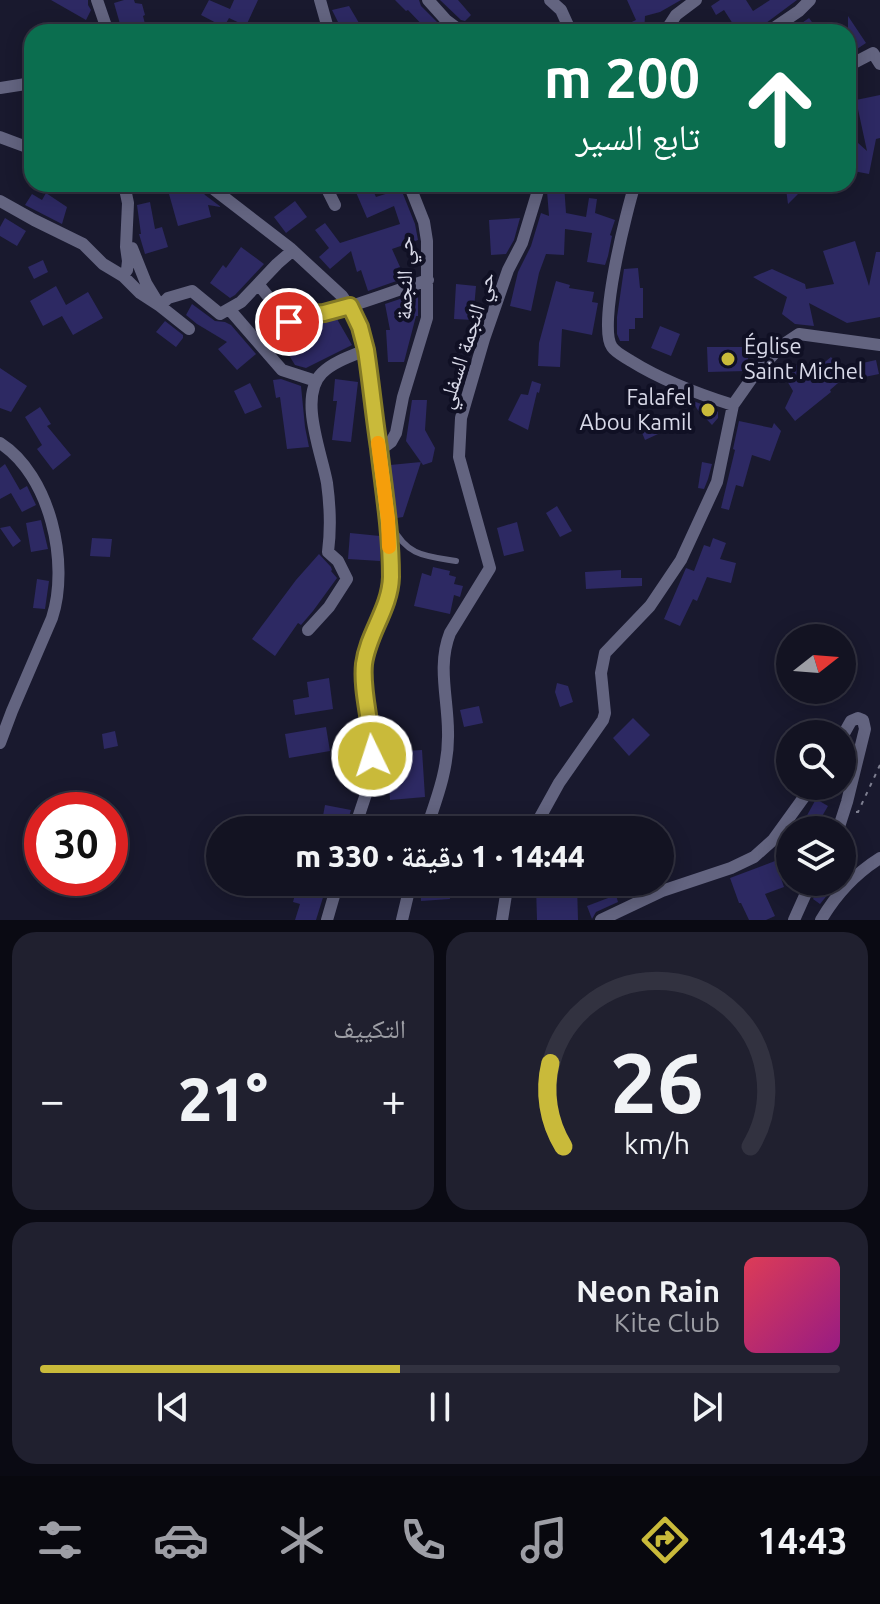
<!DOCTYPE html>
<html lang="ar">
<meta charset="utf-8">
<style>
:root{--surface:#131322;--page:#20202f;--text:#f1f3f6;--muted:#9d9ea5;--line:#323240;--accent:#c9ba3a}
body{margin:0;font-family:Ubuntu,"Noto Naskh Arabic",sans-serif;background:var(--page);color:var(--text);direction:rtl;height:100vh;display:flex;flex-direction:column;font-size:30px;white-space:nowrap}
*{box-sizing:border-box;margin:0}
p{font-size:26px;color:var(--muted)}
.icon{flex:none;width:44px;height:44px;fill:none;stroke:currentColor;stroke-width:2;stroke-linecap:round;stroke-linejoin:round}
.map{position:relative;height:920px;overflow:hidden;direction:ltr}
.side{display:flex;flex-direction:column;gap:12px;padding:12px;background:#0a0a13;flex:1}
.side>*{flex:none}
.banner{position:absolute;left:24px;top:24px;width:832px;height:168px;border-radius:24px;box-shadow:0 4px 20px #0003,0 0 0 2px var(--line);direction:rtl;background:#0b6e4f;color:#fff;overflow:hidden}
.needle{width:52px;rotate:73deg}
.tools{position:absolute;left:776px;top:624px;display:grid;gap:16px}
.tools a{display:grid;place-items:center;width:80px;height:80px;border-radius:50%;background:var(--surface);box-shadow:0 4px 20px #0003,0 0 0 2px var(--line);font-size:40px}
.speed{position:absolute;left:24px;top:792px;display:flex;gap:16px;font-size:40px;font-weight:700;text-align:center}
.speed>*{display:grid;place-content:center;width:104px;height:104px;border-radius:50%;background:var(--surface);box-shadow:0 4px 20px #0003,0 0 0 2px var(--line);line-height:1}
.speed .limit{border:12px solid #d22;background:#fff;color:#111}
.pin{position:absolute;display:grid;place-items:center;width:68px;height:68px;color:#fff;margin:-34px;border:4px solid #fff;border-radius:50%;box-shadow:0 2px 8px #0007}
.me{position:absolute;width:88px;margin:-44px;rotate:356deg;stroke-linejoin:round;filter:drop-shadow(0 0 6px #0008)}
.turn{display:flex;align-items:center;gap:28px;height:168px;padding:0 24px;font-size:36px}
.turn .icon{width:104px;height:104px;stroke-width:2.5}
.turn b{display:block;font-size:56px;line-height:68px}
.big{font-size:60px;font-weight:800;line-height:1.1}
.side .card{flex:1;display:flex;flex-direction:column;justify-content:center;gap:12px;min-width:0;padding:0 28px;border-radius:24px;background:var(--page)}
.side .dial{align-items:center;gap:0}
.dial svg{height:208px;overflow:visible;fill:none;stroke:var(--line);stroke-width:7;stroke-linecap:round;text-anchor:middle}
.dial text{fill:var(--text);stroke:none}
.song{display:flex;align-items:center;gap:24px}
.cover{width:96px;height:96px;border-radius:12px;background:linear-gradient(135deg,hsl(350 70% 55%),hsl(310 70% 35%))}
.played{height:8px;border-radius:4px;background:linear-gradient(90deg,var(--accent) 45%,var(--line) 45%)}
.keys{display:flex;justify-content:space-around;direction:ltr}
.heat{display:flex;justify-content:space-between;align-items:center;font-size:44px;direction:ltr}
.side .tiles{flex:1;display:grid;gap:12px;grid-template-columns:1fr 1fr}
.card:last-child{grid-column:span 2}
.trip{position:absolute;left:206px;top:816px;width:468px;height:80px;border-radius:40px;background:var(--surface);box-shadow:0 4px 20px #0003,0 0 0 2px var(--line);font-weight:800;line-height:80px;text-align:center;direction:rtl}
.menu{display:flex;height:128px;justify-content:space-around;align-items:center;background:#08080e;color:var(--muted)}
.menu .icon{width:56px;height:56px}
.menu .current{color:var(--accent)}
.menu b{font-size:36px;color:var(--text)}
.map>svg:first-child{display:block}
</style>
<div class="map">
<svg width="880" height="920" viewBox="0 0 880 920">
<rect width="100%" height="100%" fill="#19192e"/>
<!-- building -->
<path fill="#2d2963" d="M51,0H88V5L91,10L86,20Z
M124,0H134L135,3L142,4L145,15L143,16L145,24L122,31L114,3Z
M209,0L230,9L234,0H258L246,26L229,18L224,27L201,15Z
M395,0H419L421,6L447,32H429L408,10L406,11Z
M440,0H458L471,15L465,21L461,20Z
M627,0H681L660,12L645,16L644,32H611L636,20Z
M720,0H746L753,11L770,0H797L754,32H724L733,24L724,10L716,15L711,6Z
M349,6L359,23L343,32L332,10Z
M848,16L866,43L848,55Z
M809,18L819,32H789Z
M880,95V138L876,139L869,174L848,170V134L867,151L856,100Z
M370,184L376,197L401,189L415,224L418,240L392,249L405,278L368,291L361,270L357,272L351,251L330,269L319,257L329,248L315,230L325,223L340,243L400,224L394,206L367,218L355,190Z
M549,184H564L566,213L586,217L589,198L597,199L595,213L615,220L610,235L612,236L608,256L605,265L587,262L592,233L565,229L564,255L546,254L539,273L531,311L510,306L518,272L531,246L541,213L549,216L547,191Z
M790,184H832L833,189L798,194L788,204L786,189Z
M198,185L205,195L221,207L208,205L211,217L178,226L169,194Z
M46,193L67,207L62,224L25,205L32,194L42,200Z
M295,201L307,217L286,233L274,217Z
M150,202L155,229L162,227L168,247L145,254L139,234H141L137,205Z
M5,218L26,231L17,246L0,236V227Z
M520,218L514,240L506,254L491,255L489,220Z
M855,241L869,286L876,252H880V317L847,323L809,303L814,326L795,324L782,314L787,297L753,277L772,269L805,284L806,289L834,284L823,251Z
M241,247L264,264L235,295L230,298L210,283L223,265L226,268Z
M43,260L48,272L34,279L28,267Z
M638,268L640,288H643V318H635V329H629V341H620L617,334V317L624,269Z
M556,281L570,285L569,288L594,292L592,302L598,303L592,335L562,329L560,367L538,366L539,343Z
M456,284L476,286L473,320L454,319Z
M56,286L66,305L88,292L103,318L73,335L62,316L43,326L30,301Z
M418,293V316H416L404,362H388L386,330H390L385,304Z
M192,304L215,321L225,322L231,325L256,354L237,370L218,349L227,342L197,324L186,315Z
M337,319L352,345L306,368L295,365L282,344L277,349L262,333L272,324L295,347L308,339L304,333L326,321Z
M165,321L183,335V338L176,347L156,332Z
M660,326L680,334L671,356L651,348Z
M707,347H748V369L746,371L708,372Z
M831,357L840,368L876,360L879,374L855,379L853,370L830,390L831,392L795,421L785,408L793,391L786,379L800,361L805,368L811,364L815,370Z
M0,368L27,386L11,412L0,408Z
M281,379L301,386L305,427L309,447L287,449L280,397L276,398L273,380Z
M335,379L358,382L351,442L332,440L337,401H333Z
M532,381L541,384L539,393L537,392L528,430L508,420L521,394L528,395Z
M250,383L262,407L245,414L234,391Z
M412,400H427L425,430L435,448L432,462L423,465L406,441Z
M693,401L715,409L718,412V418L712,425L697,409Z
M40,407L51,424L47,426L71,455L53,470L37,449L42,445L25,417Z
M663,416L669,429L645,440L640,428Z
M739,421L772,428L774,423L781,431L770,461L752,455L743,487L736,485L729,510L721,508L735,450L733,449Z
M421,462L403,517L397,518L390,465Z
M702,462L712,464L708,479L704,489L698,488Z
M5,464L20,490L27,486L36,505L22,512L11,493L0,499V468Z
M557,506L572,531L560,537L546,513Z
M41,520L48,549L31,552L26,523Z
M517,522L524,551L504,556L497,528Z
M10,526L21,541L13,547L0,528Z
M350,533L380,536V561L348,559Z
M92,538L112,539L110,557L90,556Z
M713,538L726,543L720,559L736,563L731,583L707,577L697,601L693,599L680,626L664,619L686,568L694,571L704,545L710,547Z
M319,554L331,567L332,570L331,571L337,578L313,611L301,625L298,623L275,656L252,639L296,580Z
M433,567L450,571L449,575L456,577L454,584L463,586L460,597L454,595L450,614L414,606L422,573L431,576Z
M621,570V578H642V586L586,589L585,572Z
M37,579L49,581L45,609L33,608Z
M329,678L333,709L295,715L293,700L309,697L307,682Z
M557,683L568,686L573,702L560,707L555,692Z
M479,706L483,723L464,727L460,710Z
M633,718L650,735L629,756L613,738Z
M326,727L330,751L289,758L285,734Z
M361,730L363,757L348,759L346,732Z
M115,731L118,746L104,749L102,734Z
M422,750L425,797L390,800L387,752Z
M816,799L828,806L814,830H799Z
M325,805L351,810L345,830L321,827Z
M842,847L857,863L842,878Z
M775,861L784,887L765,894L775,916L766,920H749L741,903H739L730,878Z
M420,882H449L450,899L421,901Z
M821,882H838L820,904L813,899Z
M298,883L325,891L316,920H295L300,904L293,902Z
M577,884L578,920H537L536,886Z
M616,895L618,902L596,912L592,919L587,906Z"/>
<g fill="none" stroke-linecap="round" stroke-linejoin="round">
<!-- path -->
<path stroke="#7e7f91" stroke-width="2" stroke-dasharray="4 6" stroke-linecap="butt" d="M856,812H858L880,765"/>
<!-- lane -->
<path stroke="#636480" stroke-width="6" d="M392,526C407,556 425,556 456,561"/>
<!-- street -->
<path stroke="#636480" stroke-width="12" d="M97,0L108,32
M320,0L329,32
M428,0L446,20L458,29L492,32
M550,0L561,10L571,32
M665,32L676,15L696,0
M768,32L799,11L810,0
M848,66L873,53L880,64
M0,88L32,83
M0,137L32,149
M207,184L290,248L342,296L356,316L366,350L388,519L391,575L387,602L368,646L364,666V683L372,741L371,775L367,791L354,830
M331,184L328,191L335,205
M635,184C627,209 597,327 612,347C616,353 625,357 631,361C663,381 698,394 733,405
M0,201L34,220L83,244L103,264L123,276L127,270L128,261L126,247L128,203L124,184
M132,248L146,283L160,306L189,329
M123,276L140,293L160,306L168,298L192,291L220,314L241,302L277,264L292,251
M258,284L289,322C306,313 325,313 344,308C372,300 400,289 428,280
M229,309L282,370L316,381
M0,443C50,475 70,563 52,618L12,711L0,743
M378,445H387L391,442L396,433L403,397L427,318V241L424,222L409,184
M308,630L329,607L347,579L338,561L328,552C331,529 330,505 327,483C322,454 298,397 322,373C333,362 351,356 366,350
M426,830C437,798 449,767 448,732C448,698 437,666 450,633L490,568L459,457L461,418L484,339L508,270L522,243L540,184
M533,830L559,783L603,720L605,713L601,673L605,653L650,606L681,560L717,482L733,405L752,378L781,346L799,334L880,345
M838,830L847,802L865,729L863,720L858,718L851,721L842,737
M327,920L338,882
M402,920L411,882
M502,920L508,882
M601,920L662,891L731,868L754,857L773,840L812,786
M794,920L811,882
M821,920C835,896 856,873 880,858"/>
</g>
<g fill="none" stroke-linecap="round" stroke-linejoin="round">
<defs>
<path id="route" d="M289,322L302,315L324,313L350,306L360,327L366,350C371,383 374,415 379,448C384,491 391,533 391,577C390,609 368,633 364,664C361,693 373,727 372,756"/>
</defs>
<!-- route casing -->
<use href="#route" stroke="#837926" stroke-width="20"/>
<!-- route -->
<use href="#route" stroke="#c9ba3a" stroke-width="14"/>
<!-- slow -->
<path stroke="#f59e0b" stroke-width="14" d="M378,443L388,519L389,547"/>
</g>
<!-- markers -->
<g fill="#c9ba3a" stroke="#101024" stroke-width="3">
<circle cx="728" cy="359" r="8"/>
<circle cx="708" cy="410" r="8"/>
</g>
<g text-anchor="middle" stroke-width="8" stroke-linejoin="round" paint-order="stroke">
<!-- street labels -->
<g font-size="22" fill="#d8d9e8" stroke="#101024">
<text transform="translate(404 278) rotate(-89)" y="8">حي النجمة</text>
<text transform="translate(466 340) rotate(-72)" y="8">حي النجمة السفلي</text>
</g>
<!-- poi labels -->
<g font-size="22" fill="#d8d9e8" stroke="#101024" text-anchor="start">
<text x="744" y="354">Église<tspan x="744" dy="25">Saint Michel</tspan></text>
<text x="692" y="405" text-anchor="end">Falafel<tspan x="692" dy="25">Abou Kamil</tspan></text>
</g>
</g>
</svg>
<div class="tools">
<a><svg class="needle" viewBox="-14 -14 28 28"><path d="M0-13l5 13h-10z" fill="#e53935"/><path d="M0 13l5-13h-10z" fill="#9d9ea5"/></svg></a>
<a><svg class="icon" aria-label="search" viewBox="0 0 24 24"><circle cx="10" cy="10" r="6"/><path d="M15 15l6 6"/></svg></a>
<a><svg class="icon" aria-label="layers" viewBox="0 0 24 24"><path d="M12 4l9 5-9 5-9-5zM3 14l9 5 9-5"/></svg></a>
</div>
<div class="speed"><div class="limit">30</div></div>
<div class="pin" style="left:289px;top:322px;background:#d93025"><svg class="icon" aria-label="arrive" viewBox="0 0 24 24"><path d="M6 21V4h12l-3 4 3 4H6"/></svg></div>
<svg class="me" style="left:372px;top:756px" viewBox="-20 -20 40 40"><circle r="17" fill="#c9ba3a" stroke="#fff" stroke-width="3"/><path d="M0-11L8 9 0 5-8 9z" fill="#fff"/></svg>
<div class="trip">14:44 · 1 دقيقة · 330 m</div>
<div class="banner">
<div class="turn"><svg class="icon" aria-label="ahead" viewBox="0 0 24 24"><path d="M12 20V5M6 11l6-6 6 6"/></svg><div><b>200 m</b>تابع السير</div></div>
</div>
</div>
<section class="side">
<div class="tiles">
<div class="card dial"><svg viewBox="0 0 100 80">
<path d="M14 69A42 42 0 1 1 86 69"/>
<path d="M14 69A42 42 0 0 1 9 37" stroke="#c9ba3a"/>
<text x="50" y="56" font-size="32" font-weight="700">26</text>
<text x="50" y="72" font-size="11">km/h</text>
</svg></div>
<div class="card"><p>التكييف</p>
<div class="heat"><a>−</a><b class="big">21°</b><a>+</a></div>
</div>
<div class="card">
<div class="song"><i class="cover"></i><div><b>Neon Rain</b><p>Kite Club</p></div></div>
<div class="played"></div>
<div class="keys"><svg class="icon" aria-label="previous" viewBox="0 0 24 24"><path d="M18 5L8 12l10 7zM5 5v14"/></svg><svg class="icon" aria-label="pause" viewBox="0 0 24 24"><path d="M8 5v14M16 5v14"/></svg><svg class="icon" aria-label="next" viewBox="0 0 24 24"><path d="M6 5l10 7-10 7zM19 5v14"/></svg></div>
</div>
</div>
</section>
<nav class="menu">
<b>14:43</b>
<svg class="icon current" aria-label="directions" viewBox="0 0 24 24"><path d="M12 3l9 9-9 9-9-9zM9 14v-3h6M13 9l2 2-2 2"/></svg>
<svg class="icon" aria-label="music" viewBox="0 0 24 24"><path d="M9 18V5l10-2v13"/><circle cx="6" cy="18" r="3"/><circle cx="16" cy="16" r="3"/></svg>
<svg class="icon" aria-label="phone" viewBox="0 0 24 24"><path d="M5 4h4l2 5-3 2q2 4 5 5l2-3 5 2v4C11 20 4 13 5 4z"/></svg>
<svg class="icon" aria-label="climate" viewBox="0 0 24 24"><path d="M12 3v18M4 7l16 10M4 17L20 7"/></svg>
<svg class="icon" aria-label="car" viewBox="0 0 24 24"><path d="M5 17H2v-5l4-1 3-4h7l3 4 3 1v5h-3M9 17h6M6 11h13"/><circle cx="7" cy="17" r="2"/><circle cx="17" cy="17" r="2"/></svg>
<svg class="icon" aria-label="filters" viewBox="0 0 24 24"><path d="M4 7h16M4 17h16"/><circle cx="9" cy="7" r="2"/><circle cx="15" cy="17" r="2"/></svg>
</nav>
